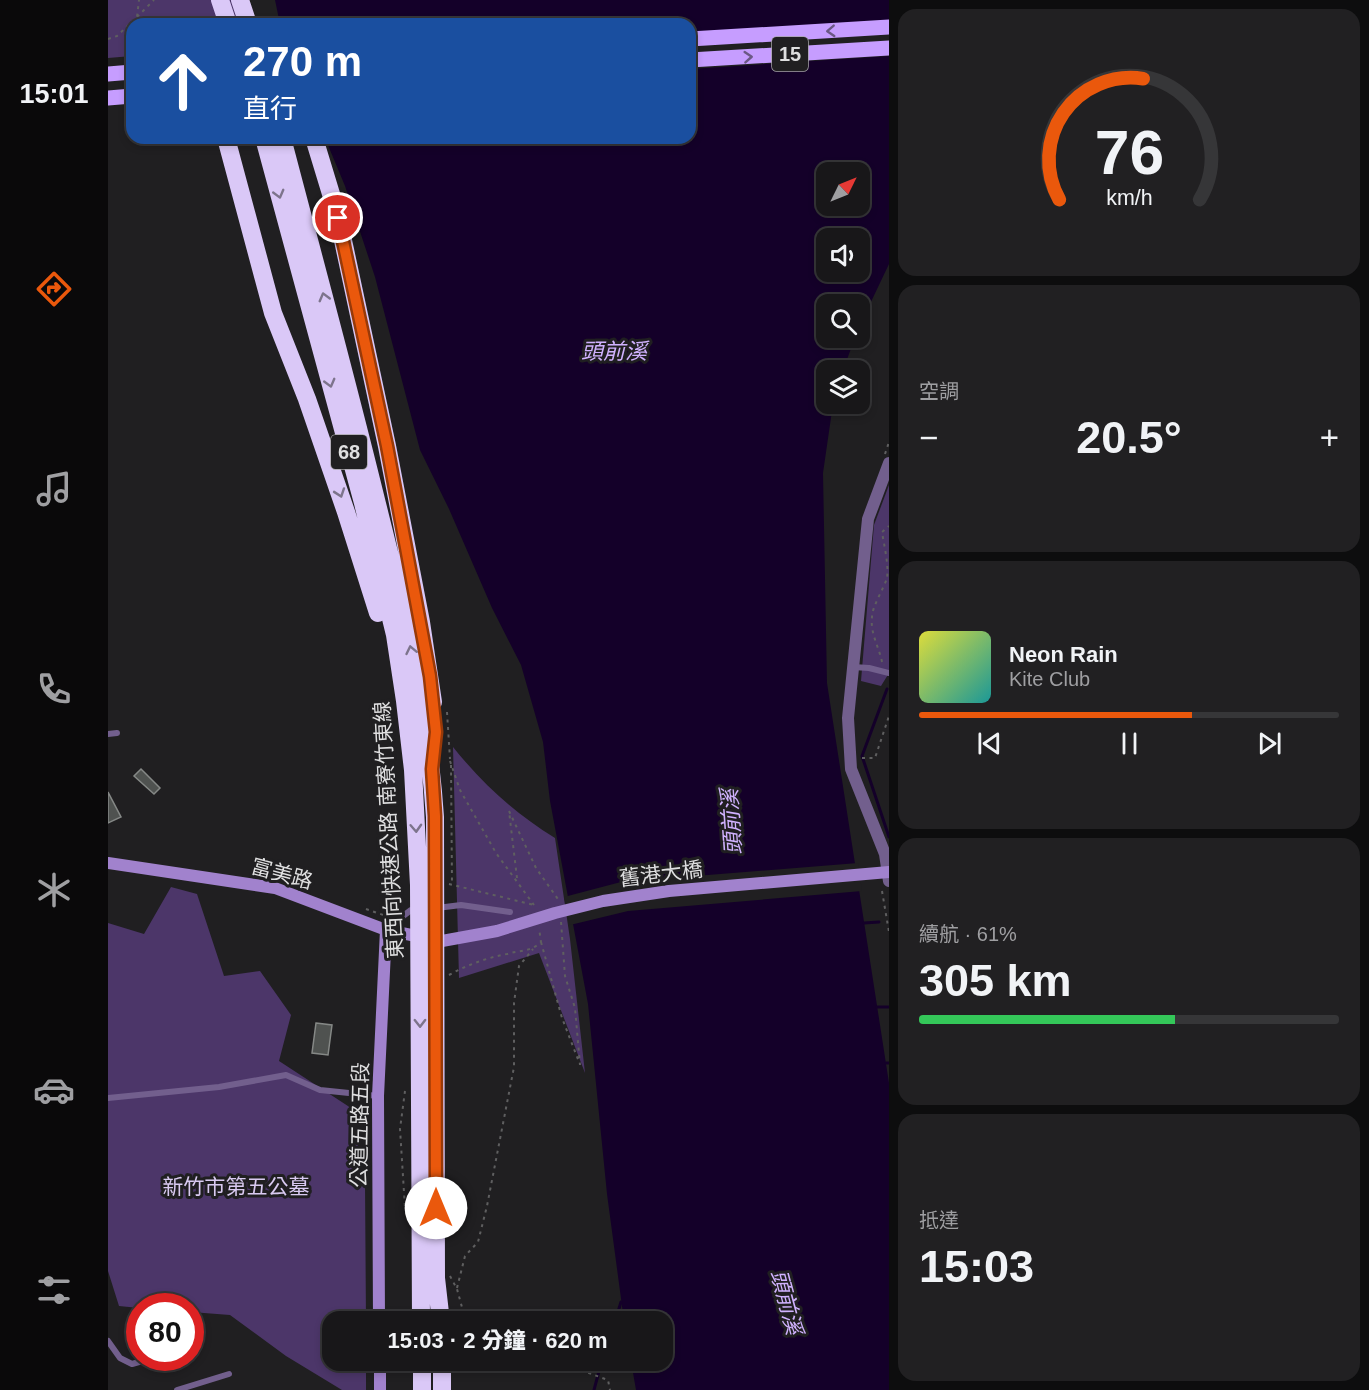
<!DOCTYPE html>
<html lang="zh-TW">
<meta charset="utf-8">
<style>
:root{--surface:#181719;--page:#212022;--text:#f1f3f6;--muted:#9f9fa2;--line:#363638;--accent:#ea580c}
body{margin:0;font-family:Arial,"Noto Sans TC",sans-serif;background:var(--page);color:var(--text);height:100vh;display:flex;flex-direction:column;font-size:22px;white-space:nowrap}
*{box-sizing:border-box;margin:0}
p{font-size:20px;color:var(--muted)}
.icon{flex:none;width:33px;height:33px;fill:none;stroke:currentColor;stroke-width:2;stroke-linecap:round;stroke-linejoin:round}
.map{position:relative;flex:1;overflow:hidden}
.side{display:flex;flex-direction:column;gap:9px;padding:9px;background:#0d0d0e;width:480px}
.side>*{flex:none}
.banner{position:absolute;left:18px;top:18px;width:570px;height:126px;border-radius:18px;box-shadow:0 3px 9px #0003,0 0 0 2px var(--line);background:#1a4fa0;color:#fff;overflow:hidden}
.needle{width:39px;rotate:47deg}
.tools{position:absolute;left:708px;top:162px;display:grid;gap:12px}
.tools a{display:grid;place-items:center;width:54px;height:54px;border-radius:12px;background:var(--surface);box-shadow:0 3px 9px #0003,0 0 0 2px var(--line);font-size:30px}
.speed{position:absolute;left:18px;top:1293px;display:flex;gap:12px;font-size:30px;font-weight:700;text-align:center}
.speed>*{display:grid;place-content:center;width:78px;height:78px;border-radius:50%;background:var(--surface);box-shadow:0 3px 9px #0003,0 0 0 2px var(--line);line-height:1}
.speed .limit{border:9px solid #d22;background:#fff;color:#111}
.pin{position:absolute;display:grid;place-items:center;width:51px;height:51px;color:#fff;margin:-26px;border:3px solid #fff;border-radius:50%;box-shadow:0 2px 6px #0007}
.me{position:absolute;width:66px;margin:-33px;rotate:0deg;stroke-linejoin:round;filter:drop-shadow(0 0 4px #0008)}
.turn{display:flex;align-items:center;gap:21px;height:126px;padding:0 18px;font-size:27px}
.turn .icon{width:78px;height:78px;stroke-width:2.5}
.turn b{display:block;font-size:42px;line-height:51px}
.big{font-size:45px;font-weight:800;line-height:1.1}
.side .widget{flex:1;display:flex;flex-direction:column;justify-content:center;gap:9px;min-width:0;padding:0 21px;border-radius:18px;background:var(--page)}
.side .dial{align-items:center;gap:0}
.dial svg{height:156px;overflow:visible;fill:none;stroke:var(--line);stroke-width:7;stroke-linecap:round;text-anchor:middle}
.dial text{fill:var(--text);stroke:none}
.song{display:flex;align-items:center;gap:18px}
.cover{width:72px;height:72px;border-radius:9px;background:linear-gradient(135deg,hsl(60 70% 55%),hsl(180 70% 35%))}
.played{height:6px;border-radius:3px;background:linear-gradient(90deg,var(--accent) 65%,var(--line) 65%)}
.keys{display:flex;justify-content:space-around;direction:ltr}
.heat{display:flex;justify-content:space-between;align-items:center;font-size:33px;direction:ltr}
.charge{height:9px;border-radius:4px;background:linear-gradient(90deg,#34c759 61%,var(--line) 0)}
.trip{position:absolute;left:214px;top:1311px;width:351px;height:60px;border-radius:18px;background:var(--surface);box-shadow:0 3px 9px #0003,0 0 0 2px var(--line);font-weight:800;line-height:60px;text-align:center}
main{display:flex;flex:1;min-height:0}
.menu{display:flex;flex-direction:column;width:108px;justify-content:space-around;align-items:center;background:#0a090a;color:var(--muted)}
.menu .icon{width:42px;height:42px}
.menu .current{color:var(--accent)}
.menu b{font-size:27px;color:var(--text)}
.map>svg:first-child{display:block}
</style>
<main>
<nav class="menu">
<b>15:01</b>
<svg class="icon current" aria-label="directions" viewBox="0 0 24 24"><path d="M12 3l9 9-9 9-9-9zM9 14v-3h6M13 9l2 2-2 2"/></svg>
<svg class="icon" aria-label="music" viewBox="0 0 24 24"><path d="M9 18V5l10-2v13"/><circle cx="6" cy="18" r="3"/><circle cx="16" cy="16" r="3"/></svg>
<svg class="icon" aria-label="phone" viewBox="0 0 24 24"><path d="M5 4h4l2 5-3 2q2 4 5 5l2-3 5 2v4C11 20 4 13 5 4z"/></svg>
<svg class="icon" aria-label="climate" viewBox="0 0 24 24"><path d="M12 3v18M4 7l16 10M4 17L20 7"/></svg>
<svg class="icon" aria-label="car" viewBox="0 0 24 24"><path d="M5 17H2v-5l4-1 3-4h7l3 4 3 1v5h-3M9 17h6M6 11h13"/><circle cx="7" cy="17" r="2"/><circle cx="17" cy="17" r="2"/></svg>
<svg class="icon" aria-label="filters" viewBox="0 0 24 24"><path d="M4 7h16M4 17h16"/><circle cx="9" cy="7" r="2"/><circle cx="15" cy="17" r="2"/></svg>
</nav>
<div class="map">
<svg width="781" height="1390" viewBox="0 0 781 1390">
<rect width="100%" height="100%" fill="#201f21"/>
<!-- green -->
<path fill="#4c3669" d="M0,0H127L131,24H24V56L0,58Z
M781,485V673L773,686L753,681L766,525Z
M345,747C375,784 406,813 447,838L462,939L477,1073L431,953L351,978Z
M63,887L89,894L116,976L152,971L183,1015L171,1061L243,1108L257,1183L258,1321L225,1322V1360L258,1361V1390H234L178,1356L122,1315L83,1312L82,1306L31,1308L11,1306L0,1271V923L36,934Z"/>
<!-- water -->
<path fill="#140029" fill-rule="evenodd" d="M167,0H781V264L752,325V304H718V338H747L735,370H718V404H725L715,473L719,683L781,1083V1390H528L523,1361L555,1360V1322L516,1321L499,1194L480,1004L442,801L435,742L413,665L384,608L341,509L312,450L267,277L237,186L217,138H582V24H172ZM718,172H752V206H718ZM718,238H752V272H718Z"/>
<!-- pier -->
<path fill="#201f21" d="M781,20V56L582,69V32Z
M750,863L754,891L520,911L462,925L456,897L513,882Z"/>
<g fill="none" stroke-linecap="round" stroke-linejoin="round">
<!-- stream -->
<path stroke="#140029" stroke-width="3" d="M779,689L754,756L781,837
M756,923L771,922
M769,1007H781
M778,1063H781
M507,1322L513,1302
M486,1390L494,1360"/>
</g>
<!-- building -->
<path fill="#4f5250" stroke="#858886" stroke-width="1.5" d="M33,769L52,788L46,794L26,776Z
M0,792L13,817L0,823Z
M208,1023L224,1025L220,1055L204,1053Z"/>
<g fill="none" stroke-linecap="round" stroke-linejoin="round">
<!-- path -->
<path stroke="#5f5f60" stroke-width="2" stroke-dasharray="3 4.5" stroke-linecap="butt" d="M29,17L46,0
M0,39L9,36L29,17L31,0
M777,454L781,442
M774,662C771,647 762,633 764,617C764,607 775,590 779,578C781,565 776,545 774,532L781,526
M339,712L342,759
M754,758H767L781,716
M342,761L352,790L388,853L426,905
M343,765L344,885
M409,878L401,811L428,868L452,902
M341,884L426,905
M774,891L781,932
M258,909L281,917
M453,922L457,976L467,1008L472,1065
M433,942L454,1018L471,1062
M341,975C359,965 378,958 399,954C412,950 423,952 433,942L431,928
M297,1091L292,1129L297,1208
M342,1276L349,1289L358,1322
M349,1288L357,1256L370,1242L379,1206L406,1067V1003L411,966L425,949
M445,1360L500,1380L502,1390"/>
<!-- lane -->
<path stroke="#725f8d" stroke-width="6" d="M745,667L761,668L781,673
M0,734L9,733
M329,908L353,905L402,912
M278,929L303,910H310
M0,1098L111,1087L178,1075L212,1090L270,1096
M0,1341L12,1358L24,1364L45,1358
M69,1390L121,1374"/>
<!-- street -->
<path stroke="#725f8d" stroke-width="12" d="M781,463L760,519L740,718L743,769L777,854L781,881"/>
<!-- secondary -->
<path stroke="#a182cd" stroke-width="12" d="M0,863L167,888L278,930L334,941L389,931L447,913L495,901L561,891L781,872
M271,1322L270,1096L278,930
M272,1360V1390"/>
<!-- primary -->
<path stroke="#c69dff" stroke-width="15" d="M582,39L781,27
M582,60L781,48
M0,74L24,72
M0,98L24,96"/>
<!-- highway -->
<path stroke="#dac8f7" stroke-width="18" d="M112,0L120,24
M132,0L140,24
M118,138L165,313L199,399L238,512L270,613
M156,138L255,503L287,635L297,701L305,770L311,885L313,1322
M174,138C206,260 239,381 269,504C295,607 320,710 327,817L328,1278L333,1322
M206,138L230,217L279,446L313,622L325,702
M314,1360V1390
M334,1360V1390"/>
</g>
<!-- one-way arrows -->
<defs><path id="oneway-chevron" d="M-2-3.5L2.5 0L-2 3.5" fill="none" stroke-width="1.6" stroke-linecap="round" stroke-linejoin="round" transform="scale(1.5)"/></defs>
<g stroke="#6b5885">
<use href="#oneway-chevron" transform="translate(723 31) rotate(177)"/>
<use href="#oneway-chevron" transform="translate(640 57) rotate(-4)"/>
</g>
<g stroke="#7d748c">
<use href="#oneway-chevron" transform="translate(171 194) rotate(75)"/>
<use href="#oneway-chevron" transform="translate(216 297) rotate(-105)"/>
<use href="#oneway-chevron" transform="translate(222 383) rotate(75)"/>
<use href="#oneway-chevron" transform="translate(232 493) rotate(71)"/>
<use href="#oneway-chevron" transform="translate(303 650) rotate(-102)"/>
<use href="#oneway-chevron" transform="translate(308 828) rotate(87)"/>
<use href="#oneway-chevron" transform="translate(312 1023) rotate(89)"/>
</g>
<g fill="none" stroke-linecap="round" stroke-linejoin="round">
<defs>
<path id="route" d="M230,218L279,446L322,676L328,732L324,769L327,816L328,1208"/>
</defs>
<!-- route casing -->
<use href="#route" stroke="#983908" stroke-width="15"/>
<!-- route -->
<use href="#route" stroke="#ea580c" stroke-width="10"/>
</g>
<g text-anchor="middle" stroke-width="6" stroke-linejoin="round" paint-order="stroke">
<!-- shield labels -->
<g fill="#201f21" stroke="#a6a5a7" stroke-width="1.5">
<rect x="664" y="37" width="36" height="34" rx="4.5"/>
<rect x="223" y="435" width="36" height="34" rx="4.5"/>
</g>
<g font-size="20" font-weight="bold" fill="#dfdfe0">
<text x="682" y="61">15</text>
<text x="241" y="459">68</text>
</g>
<!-- street labels -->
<g font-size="21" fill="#dfdfe0" stroke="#201f21">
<text transform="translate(281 830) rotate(-93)" y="7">東西向快速公路 南寮竹東線</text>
<text transform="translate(174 874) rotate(15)" y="7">富美路</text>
<text transform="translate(553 874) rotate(-7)" y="7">舊港大橋</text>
<text transform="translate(252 1125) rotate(-89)" y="7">公道五路五段</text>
</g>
<!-- park labels -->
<g font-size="21" fill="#d9caf1" stroke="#201f21">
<text x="128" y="1194">新竹市第五公墓</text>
</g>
<!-- water labels -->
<g font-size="22" font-style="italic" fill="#d0b2fe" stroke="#201f21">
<text x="506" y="359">頭前溪</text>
<text transform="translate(623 822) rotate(-94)" y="8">頭前溪</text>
<text transform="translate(679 1302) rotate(75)" y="8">頭前溪</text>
</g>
</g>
</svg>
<div class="tools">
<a><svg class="needle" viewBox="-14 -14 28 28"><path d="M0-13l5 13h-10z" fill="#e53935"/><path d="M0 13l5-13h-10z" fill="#9f9fa2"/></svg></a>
<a><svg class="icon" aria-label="sound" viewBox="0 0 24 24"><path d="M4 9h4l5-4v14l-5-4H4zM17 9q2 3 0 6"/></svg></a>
<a><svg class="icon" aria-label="search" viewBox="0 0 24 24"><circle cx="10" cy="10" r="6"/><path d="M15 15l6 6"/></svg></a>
<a><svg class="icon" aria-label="layers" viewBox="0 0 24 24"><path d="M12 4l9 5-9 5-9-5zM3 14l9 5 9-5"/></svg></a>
</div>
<div class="speed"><div class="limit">80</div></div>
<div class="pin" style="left:230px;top:218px;background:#d93025"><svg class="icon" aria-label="arrive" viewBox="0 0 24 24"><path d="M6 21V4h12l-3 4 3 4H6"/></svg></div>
<svg class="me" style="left:328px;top:1208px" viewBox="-20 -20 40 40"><circle r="19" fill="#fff"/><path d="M0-13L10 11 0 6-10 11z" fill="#ea580c"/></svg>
<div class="trip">15:03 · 2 分鐘 · 620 m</div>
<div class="banner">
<div class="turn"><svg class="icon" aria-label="ahead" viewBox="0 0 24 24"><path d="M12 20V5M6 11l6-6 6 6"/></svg><div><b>270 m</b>直行</div></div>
</div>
</div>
<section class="side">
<div class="widget dial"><svg viewBox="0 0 100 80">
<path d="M14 69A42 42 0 1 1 86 69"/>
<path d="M14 69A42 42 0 0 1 57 7" stroke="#ea580c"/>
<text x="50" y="56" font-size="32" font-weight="700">76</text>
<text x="50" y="72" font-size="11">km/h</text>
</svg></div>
<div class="widget"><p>空調</p>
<div class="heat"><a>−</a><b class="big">20.5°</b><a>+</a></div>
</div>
<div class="widget">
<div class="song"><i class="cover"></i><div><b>Neon Rain</b><p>Kite Club</p></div></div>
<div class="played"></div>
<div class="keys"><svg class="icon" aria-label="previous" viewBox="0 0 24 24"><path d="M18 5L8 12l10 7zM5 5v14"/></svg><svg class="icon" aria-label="pause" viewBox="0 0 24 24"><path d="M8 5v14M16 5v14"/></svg><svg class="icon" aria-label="next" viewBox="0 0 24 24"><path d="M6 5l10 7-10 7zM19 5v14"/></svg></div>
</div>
<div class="widget"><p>續航 · 61%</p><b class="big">305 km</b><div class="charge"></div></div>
<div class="widget"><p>抵達</p><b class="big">15:03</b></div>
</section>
</main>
